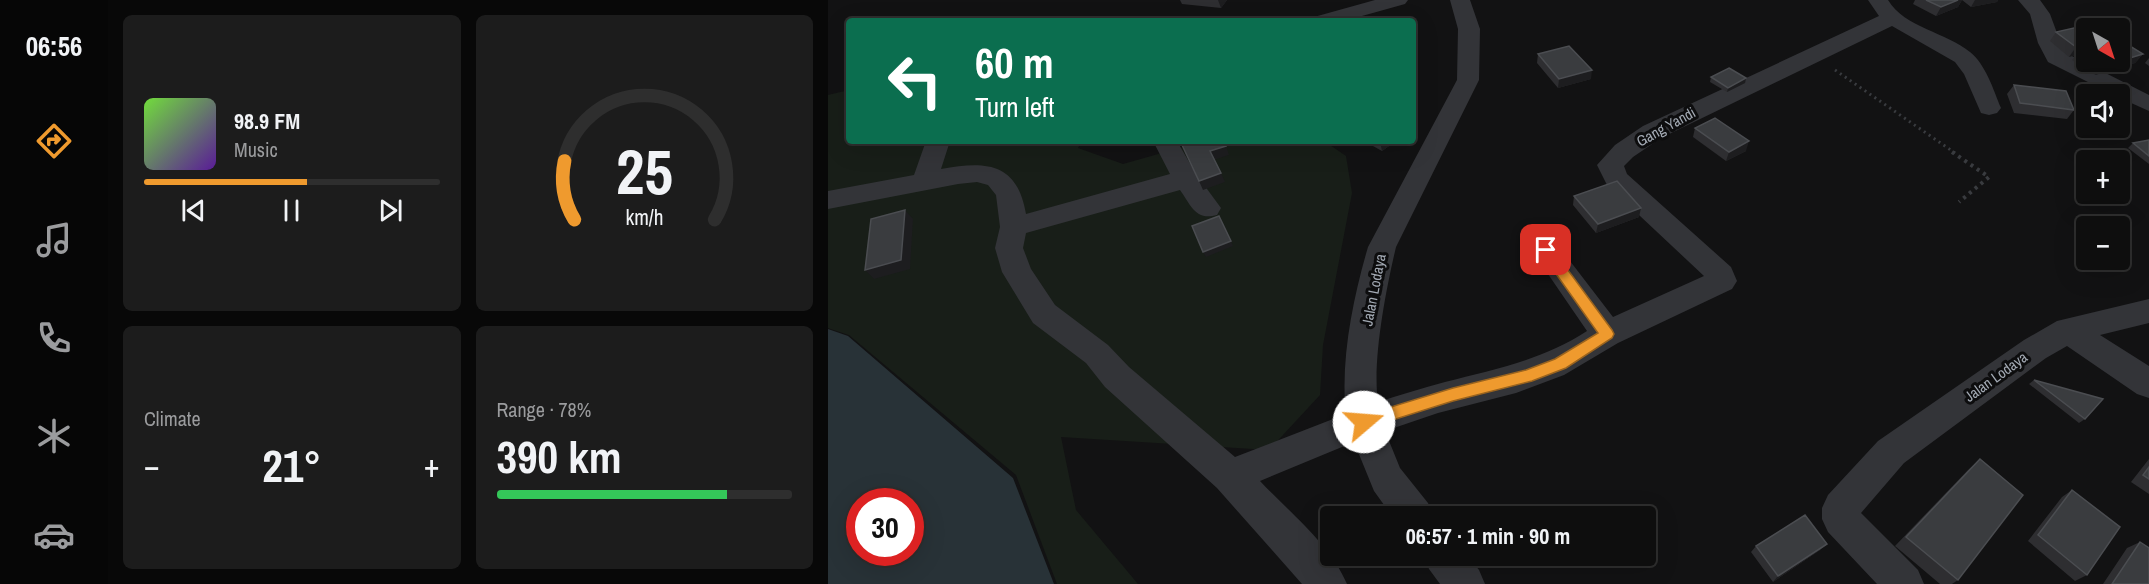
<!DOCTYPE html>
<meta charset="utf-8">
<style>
:root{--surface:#0e0e0e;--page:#1c1c1c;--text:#f1f3f6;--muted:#9b9c9e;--line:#2e2e2e;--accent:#ef9a2e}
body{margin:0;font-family:"Archivo Narrow",sans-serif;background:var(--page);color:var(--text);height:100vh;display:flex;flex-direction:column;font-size:22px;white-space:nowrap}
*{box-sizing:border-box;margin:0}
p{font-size:20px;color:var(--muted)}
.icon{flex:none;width:33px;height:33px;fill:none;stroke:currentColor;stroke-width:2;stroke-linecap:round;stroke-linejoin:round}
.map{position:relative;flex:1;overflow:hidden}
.details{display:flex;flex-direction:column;gap:15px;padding:15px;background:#080808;width:720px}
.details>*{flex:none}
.banner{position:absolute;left:18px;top:18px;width:570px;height:126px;border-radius:6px;box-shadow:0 6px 24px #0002,0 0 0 2px var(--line);background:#0b6e4f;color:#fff;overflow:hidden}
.needle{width:39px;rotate:141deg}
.tools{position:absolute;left:1248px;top:18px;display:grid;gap:12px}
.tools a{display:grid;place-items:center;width:54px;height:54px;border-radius:6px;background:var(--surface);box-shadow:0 6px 24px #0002,0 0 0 2px var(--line);font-size:30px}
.speed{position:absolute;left:18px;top:488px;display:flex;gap:12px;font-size:30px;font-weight:700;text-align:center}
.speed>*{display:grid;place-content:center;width:78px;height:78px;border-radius:50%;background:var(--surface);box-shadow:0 6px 24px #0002,0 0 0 2px var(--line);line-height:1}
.speed .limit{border:9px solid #d22;background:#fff;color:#111}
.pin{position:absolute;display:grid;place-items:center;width:51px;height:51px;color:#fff;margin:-26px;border-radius:12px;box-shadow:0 3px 9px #0006}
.me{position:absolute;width:66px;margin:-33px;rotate:72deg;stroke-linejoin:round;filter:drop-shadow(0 0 4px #0008)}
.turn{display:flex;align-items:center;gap:21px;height:126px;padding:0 30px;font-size:27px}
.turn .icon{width:78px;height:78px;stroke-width:2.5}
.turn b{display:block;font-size:42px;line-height:51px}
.big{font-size:45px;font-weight:700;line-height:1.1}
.details .tile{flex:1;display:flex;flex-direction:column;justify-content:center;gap:9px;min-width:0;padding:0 21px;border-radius:9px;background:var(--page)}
.details .dial{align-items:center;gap:0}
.dial svg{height:156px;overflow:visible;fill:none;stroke:var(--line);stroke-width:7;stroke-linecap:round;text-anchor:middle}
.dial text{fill:var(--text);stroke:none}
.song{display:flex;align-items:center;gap:18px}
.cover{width:72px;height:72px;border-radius:9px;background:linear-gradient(135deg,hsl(100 70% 55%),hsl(270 70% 35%))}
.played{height:6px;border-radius:3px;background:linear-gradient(90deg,var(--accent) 55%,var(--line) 55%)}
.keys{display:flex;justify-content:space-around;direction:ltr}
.heat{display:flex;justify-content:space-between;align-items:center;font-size:33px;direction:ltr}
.charge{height:9px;border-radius:4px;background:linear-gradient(90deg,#34c759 78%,var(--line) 0)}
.details .tiles{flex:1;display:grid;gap:15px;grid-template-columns:repeat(2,1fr)}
.trip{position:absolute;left:492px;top:506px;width:336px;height:60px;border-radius:6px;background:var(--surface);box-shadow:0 6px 24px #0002,0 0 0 2px var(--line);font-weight:700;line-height:60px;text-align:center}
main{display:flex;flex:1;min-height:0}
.menu{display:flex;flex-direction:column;width:108px;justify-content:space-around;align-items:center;background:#060606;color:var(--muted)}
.menu .icon{width:42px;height:42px}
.menu .current{color:var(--accent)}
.menu b{font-size:27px;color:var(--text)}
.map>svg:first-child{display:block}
</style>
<main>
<nav class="menu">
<b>06:56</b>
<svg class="icon current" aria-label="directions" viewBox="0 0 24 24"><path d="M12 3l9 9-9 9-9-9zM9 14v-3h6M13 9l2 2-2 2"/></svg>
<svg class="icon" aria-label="music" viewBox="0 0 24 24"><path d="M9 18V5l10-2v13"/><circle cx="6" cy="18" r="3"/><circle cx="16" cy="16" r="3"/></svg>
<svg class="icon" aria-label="phone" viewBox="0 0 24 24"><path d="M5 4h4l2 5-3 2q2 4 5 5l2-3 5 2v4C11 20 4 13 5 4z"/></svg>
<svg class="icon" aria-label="climate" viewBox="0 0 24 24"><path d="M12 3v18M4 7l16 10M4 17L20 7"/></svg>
<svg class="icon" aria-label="car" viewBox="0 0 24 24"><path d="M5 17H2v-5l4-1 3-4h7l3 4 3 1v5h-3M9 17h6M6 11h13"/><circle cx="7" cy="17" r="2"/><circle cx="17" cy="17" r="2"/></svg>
</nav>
<section class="details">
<div class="tiles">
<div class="tile">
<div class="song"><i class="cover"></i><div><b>98.9 FM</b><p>Music</p></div></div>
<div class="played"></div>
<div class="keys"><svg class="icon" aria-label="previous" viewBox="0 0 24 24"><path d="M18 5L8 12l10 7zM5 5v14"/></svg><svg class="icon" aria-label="pause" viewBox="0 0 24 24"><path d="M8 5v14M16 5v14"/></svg><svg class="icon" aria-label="next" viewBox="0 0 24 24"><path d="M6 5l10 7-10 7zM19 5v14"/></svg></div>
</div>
<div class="tile dial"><svg viewBox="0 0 100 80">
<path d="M14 69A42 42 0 1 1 86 69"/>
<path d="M14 69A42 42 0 0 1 9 39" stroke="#ef9a2e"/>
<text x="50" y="56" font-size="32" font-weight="700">25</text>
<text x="50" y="72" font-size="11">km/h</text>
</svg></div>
<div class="tile"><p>Climate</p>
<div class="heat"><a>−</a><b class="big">21°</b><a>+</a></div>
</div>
<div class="tile"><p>Range · 78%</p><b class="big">390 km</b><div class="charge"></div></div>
</div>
</section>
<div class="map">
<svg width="1321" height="584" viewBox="0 0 1321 584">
<rect width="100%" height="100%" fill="#121213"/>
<!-- green -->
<path fill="#181e18" d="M21,90V141H254L250,148L295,164L355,147L389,141H496L518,156L524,193L495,345L492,395L441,450L233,437L248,510L310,584H229L188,475L21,335L0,328V95Z"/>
<!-- water -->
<path fill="#283237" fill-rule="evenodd" d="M0,329L20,336L185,478L226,584H0ZM32,501H82V552H32Z"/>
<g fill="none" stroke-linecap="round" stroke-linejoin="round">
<!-- path-far1 -->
<path stroke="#393b3f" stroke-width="3" stroke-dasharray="2 4" stroke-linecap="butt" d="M1007,70L1127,153"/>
<!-- path -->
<path stroke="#393b3f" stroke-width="4" stroke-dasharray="3 4.5" stroke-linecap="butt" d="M1124,152L1161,177L1131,202"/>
<!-- street -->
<path fill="#333438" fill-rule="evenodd" d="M547,0H580L577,4L516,21H483L486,17Z
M622,0H642L652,29L651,80L568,247C558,289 544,361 550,402C572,395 594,388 617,382C667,369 715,360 759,331L709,258L705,251L709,244L719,240L729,244L785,317L876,276L779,185L769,165L787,145L815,126L1051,16L1040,0H1060C1077,28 1118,32 1142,52C1158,65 1165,89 1173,108L1169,113L1161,115L1153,113L1136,74L1127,62L1064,26L833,138L805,157L796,166L799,174L903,267L909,281L904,289L790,343L736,375L688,393L610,413L557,431L572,468L600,503L606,516H564L546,491L526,442L432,481C461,512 502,544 519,584H474L389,488L277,387L258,363L205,323L174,272L167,248L172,227L168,195L160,185L149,182L130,184L0,209V191L86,175L98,141H122L113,169C158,161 189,162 198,214L342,174L325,141H349L368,174L393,208L389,215C367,221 363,205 352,190L198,233L195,248L203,269L227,305L280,345L301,367L407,457L518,414C512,361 525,298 540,247L629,80L630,29Z
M1190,0H1212L1222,14L1236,52L1321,95V111L1292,98V94H1284L1220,62L1210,43L1202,14Z
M1321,299V323L1272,335L1321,366V398L1309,394L1239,346L1218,358L1076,463L1033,513L1090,570L1096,584H1049L1000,532L994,519V508L1000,495L1050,441L1196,340L1229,321Z
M596,555H639L651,570L657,584H612L601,569Z"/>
</g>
<!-- wall -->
<path fill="#2e2e31" d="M352,0H399L393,8L354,4Z
M1087,0H1134L1130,7L1108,16L1085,4Z
M1134,0H1170L1169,2L1143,7Z
M1258,28V62H1292L1315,54L1307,63L1267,75L1244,60L1248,55L1241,57L1222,41L1228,32Z
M710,54L763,79L730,88L709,63Z
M1321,58V66L1317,63Z
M883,77L918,78L917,83L899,92L882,82Z
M1186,85L1246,110L1239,119L1186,113L1179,94Z
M867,128L918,151L898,161L865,137Z
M1321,140V164L1300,148L1305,143Z
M536,141H568L554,151Z
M746,196L811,217L768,233L745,205Z
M1206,380L1257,419L1251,423L1201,384Z
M1152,459L1130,580L1124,584H1112L1067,546L1140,470Z
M1321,459V494L1303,482Z
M1244,490L1259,575L1247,581L1200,541L1234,497Z
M1312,542L1321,584H1275L1299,548Z
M999,544L992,550L945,582L923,552L928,546Z"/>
<!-- shaded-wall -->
<path fill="#1d1d1f" d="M390,0H399L393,8Z
M1130,0H1134L1130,7L1108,16L1113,7Z
M1147,0H1170L1169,2L1143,7Z
M1258,45V52L1250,51L1248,55L1241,57L1248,47Z
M1315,54L1307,63L1267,75L1274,66Z
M764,70L763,79L730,88L731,79Z
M918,78L917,83L899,92L900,88Z
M554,141H568L554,151L552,142Z
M921,141L918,151L898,161L901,152Z
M398,146L401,155L385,160L382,151Z
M393,173L397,182L375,190L371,181Z
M813,208L811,217L768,233L770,224Z
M77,210L85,219L82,269L46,279L37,270Z
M403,241L405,246L378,257L375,252Z
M999,544L992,550L945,582L950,576Z"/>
<!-- building -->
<path fill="#3a3c3f" stroke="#4b4d51" stroke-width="1.5" d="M1098,0H1130L1113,7Z
M1268,23L1275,28H1258V45L1248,47L1228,32Z
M1292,40L1315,54L1292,61Z
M741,46L764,70L731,79L710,54Z
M1258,49V56L1250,51Z
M1267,62H1289L1274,66Z
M901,68L918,78L900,88L883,77Z
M1186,85L1238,91L1246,110L1192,103Z
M887,118L921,141L901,152L867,128Z
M1321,140V156L1305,143Z
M366,141H395L398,146L382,151L393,173L371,181L354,145Z
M789,181L813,208L770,224L746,196Z
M77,210L73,260L37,270L43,219Z
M391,216L403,241L375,252L364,226Z
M1206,380L1275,399L1257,419Z
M1152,459L1195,495L1130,580L1078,537Z
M1321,467V479L1315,475Z
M1244,490L1292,527L1259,575L1210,535Z
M977,515L999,544L950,576L928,546Z
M1312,542L1321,548V584H1284Z"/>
<!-- route -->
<path fill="#ef9a2e" stroke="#9b641e" stroke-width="1.5" d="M718,246L723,247L784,330L786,334L784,338L738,368L704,381L625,401L536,429L530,427L528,422L530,417L625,388L698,370L727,359L770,333L714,254L712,250L714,247Z"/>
<g text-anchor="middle" stroke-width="6" stroke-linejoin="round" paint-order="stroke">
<!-- street labels -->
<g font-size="15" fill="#a3aab4" stroke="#0d0d0e">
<text transform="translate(838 127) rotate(-29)" y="5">Gang Yandi</text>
<text transform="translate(546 290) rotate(-79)" y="5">Jalan Lodaya</text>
<text transform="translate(1168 377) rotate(-36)" y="5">Jalan Lodaya</text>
</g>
</g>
</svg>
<div class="tools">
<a><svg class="needle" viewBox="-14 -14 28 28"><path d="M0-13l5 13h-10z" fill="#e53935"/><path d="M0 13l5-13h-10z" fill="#9b9c9e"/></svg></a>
<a><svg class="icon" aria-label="sound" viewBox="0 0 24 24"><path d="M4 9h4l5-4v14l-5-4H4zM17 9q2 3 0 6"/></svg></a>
<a>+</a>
<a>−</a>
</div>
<div class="speed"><div class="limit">30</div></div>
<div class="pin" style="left:718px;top:250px;background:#d93025"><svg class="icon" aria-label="arrive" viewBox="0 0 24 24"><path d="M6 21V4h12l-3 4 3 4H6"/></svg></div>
<svg class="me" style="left:536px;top:422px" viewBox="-20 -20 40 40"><circle r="19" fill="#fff"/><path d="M0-13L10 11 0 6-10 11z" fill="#ef9a2e"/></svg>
<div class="trip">06:57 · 1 min · 90 m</div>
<div class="banner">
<div class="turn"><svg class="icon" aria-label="left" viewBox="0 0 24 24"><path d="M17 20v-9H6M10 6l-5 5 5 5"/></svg><div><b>60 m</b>Turn left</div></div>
</div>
</div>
</main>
